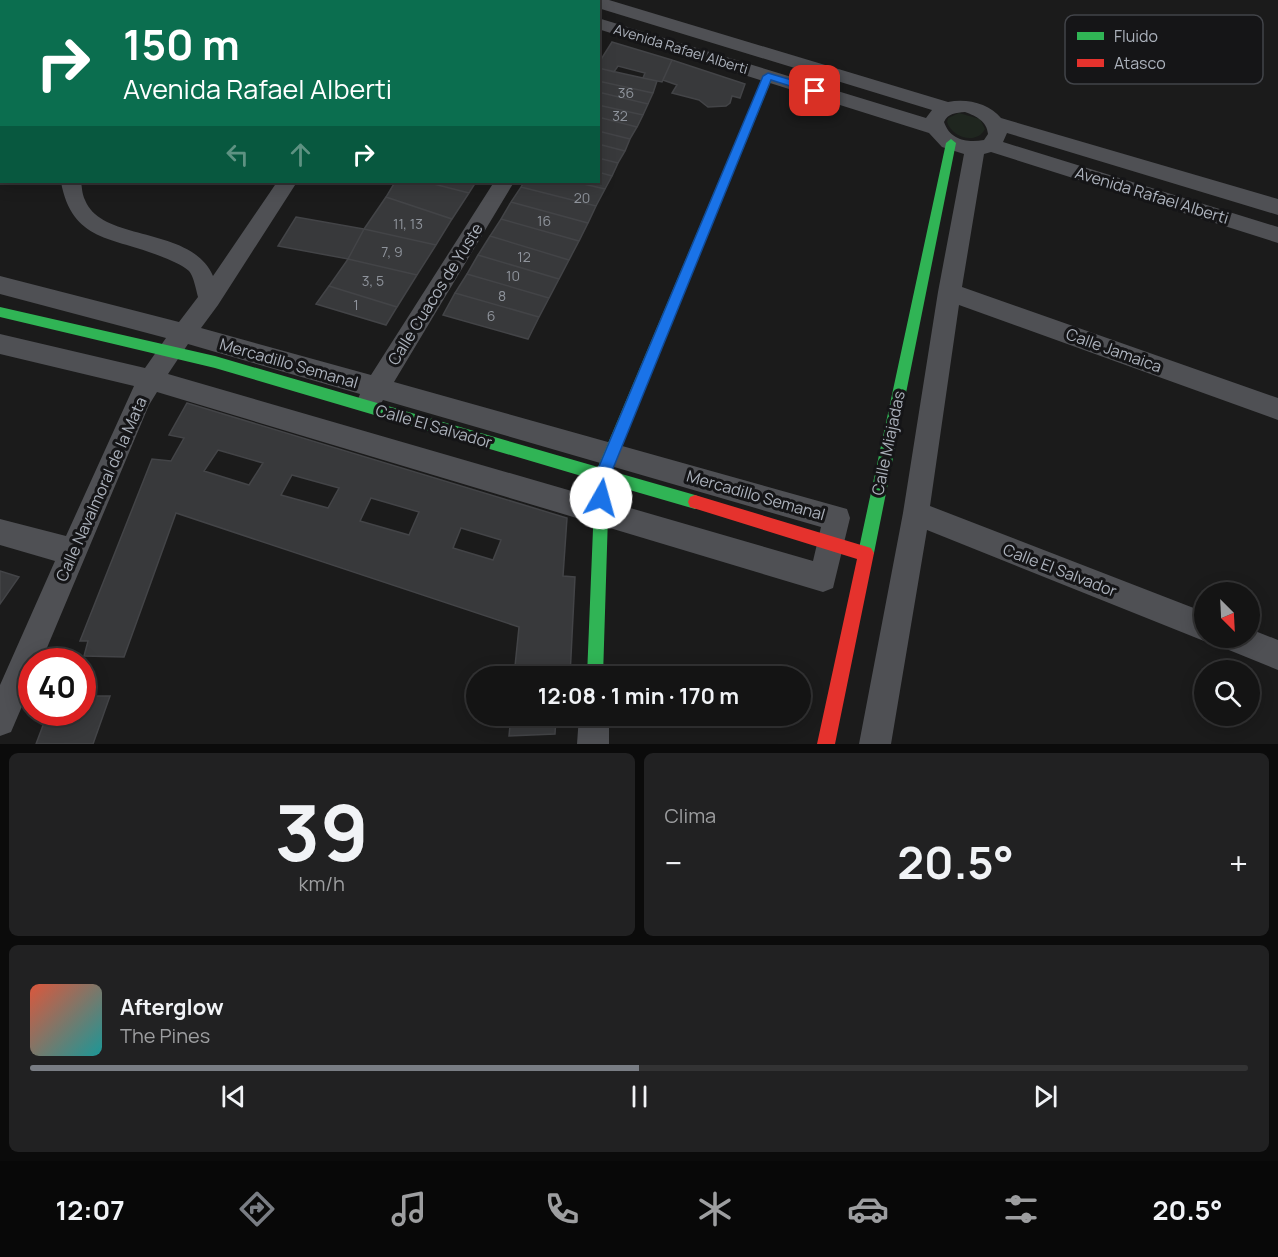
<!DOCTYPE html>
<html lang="es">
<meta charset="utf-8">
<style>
:root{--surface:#141414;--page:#212122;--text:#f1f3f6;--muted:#9d9ea0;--line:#333334;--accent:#797d84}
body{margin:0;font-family:Manrope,sans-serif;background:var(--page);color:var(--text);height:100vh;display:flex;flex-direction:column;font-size:22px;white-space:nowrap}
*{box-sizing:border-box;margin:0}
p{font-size:20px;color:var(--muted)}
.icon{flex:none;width:33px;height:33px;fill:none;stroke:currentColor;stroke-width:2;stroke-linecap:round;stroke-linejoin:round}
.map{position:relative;height:744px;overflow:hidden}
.drawer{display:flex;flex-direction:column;gap:9px;padding:9px;background:#0b0b0b;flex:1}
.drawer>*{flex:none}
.banner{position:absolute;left:0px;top:0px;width:600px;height:183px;box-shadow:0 3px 15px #0003,0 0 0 2px var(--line);background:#0b6e4f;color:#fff;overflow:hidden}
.needle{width:39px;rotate:156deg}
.fabs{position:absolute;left:1194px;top:582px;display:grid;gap:12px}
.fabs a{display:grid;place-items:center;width:66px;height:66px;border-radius:50%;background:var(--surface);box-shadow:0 3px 15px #0003,0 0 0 2px var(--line);font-size:30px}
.speed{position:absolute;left:18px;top:648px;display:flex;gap:12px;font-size:30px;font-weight:700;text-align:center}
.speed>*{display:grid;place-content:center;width:78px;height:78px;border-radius:50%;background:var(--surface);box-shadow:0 3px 15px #0003,0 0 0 2px var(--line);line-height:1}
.speed .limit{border:9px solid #d22;background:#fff;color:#111}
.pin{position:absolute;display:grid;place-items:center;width:51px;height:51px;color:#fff;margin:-26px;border-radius:12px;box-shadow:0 3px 9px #0006}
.me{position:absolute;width:66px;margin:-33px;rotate:7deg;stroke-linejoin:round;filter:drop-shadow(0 0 4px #0008)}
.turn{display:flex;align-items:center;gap:21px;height:126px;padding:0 24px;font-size:27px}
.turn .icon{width:78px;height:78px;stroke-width:2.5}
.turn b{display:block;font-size:42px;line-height:51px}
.lanes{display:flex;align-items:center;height:57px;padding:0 24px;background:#0003;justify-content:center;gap:30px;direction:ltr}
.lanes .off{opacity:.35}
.big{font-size:45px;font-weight:700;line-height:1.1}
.drawer .widget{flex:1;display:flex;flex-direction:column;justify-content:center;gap:9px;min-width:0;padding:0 21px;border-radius:9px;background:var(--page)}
.drawer .dial{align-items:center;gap:0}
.dial b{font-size:78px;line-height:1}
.song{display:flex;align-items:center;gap:18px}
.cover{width:72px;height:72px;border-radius:9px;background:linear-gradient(135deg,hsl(10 70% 55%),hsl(180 70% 35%))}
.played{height:6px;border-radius:3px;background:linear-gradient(90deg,var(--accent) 50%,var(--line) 50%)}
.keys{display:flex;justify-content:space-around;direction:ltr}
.heat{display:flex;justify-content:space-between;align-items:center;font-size:33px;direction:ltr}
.drawer .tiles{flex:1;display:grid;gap:9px;grid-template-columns:1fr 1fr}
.widget:last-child{grid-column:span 2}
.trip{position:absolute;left:466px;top:666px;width:345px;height:60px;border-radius:30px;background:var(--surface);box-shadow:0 3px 15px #0003,0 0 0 2px var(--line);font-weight:700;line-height:60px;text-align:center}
.dock{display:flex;height:96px;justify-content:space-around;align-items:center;background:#080808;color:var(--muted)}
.dock .icon{width:42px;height:42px}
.dock .selected{color:var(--accent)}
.dock b{font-size:27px;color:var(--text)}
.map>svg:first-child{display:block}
</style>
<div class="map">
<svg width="1278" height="744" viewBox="0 0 1278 744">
<rect width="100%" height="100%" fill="#1b1b1b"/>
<!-- green -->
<path fill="#1f261f" d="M959,113L980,119L985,129C977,145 952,138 947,122L948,118Z"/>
<!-- building -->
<path fill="#38393b" stroke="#434447" stroke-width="1.5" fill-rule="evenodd" d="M612,42L672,60L662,82L643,78L645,73L618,66L614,72L598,68V64Z
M672,60L745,84L740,98L732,96L730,103L726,106L708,107L699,100L672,93L677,85L663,80Z
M598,68L643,78L657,81L653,93L598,81Z
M598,81L653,93L648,104L598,92Z
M598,92L648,104L643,115L598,105Z
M598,105L643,115L637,127L598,117Z
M598,117L637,127L630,139L598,131Z
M598,131L630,139L625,151L598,144Z
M598,144L625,151L618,163L598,158Z
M598,158L618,163L612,176L598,172Z
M598,172L612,176L605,189L575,182H598Z
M395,182H426L469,193L452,219L386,197Z
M426,182H476L469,193Z
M524,182H575L605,189L596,206L521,187Z
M521,187L596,206L588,223L511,202Z
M386,197L452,219L436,245L364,229Z
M511,202L588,223L579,241L501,219Z
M296,217L364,229L348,259L278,246Z
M501,219L579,241L569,260L490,236Z
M364,229L436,245L417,275L348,259Z
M490,236L569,260L559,279L478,255Z
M478,255L559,279L549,298L467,274Z
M348,259L417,275L397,307L329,286Z
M467,274L549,298L539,317L455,293Z
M329,286L397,307L386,325L316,304Z
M455,293L539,317L528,339L443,315Z
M187,403L567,518L563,576L575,577L570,676H514L519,627L176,513L124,657L84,656L88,641H80L152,459L171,461L184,438L169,435ZM218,450L263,463L249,485L204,471ZM292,475L339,488L328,508L281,495ZM371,498L419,512L409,535L360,521ZM461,528L501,540L493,560L453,548Z
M0,571L19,577L0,604Z
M82,696H110L93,744H36L48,712H82Z
M511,716H568L556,717L555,734L509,736Z"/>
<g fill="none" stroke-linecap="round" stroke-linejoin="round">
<!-- street -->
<path fill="#4f5054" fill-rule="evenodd" d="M204,0H220L203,2Z
M398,0H414L397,2Z
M516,0H536L537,2H517Z
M591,0H609L948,102C966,98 989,103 1001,118L1278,199V215L1007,133L1003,142L1278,227V243L991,152L984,154L962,287L1278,398V420L959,305L930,506L1204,612V638H1211L1204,641L927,530L891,744H859L903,513L938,292L964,154L942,147L929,133L598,29V18L926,118L932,110L598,8V2H590ZM965,112C976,116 987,121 988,134L984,140C967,143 950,140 944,122C948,113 956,113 965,112Z
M0,5H2V15H0Z
M0,112H2V126H0Z
M61,182H81C82,187 82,194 85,200C102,243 191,225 213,276L277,182H297L218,305L201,328L371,375L494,182H514L394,382L847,509L850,518L833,588L823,592L157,392L149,405L41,662H32V683L11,732L0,736V685L55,561L0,545V519L66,536L134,386L0,354V334L145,368L166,338L0,294V276L179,322L198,297C196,290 194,277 189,271C181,264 170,260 160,256C113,237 72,242 61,182ZM188,344L360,394L358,399L361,407L370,410L379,407L383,400L821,527L813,561L168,374Z
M1250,629L1278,640V670L1224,648L1220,638H1250Z
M579,716H609V744H577Z"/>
<!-- fast -->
<path fill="#30b455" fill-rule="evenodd" d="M768,73L773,76L611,471L695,495L700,497L702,502L700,507L695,509L609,484L603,676H587L595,480L215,368L0,317V307L215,356L598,467L763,76Z
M951,139L956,143L874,553L871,558L866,561L861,558L858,553L946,143Z"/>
<!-- jam -->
<path fill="#e5322d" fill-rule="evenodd" d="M695,495L871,548L874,553L835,744H817L857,559L690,507L688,502L690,497Z"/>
</g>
<!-- route -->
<path fill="#1a73e8" stroke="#114b97" stroke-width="1.5" d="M768,73L819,88L821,91L815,94L771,80L610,476L607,503L601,505L596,503L594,498L595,476L763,76Z"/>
<g text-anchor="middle" stroke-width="6" stroke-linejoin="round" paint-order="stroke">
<!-- far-street labels -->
<g font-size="14" fill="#acb2bc" stroke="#151517">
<text transform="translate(681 49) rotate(17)" y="5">Avenida Rafael Alberti</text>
</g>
<!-- number labels -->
<g font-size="14" fill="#8f949c">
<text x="626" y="98">36</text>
<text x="620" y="121">32</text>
<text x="582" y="203">20</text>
<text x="544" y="226">16</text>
<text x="408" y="229">11, 13</text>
<text x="392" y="257">7, 9</text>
<text x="524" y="262">12</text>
<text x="513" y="281">10</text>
<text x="373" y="286">3, 5</text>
<text x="502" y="301">8</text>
<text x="356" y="310">1</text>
<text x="491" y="321">6</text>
</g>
<!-- street labels -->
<g font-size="16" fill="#acb2bc" stroke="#151517">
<text transform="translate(1152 195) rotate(17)" y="6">Avenida Rafael Alberti</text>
<text transform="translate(435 294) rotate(-58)" y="6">Calle Cuacos de Yuste</text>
<text transform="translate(1114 350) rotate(20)" y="6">Calle Jamaica</text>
<text transform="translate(289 363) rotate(16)" y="6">Mercadillo Semanal</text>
<text transform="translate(434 426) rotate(16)" y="6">Calle El Salvador</text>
<text transform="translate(888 443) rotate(-78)" y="6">Calle Miajadas</text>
<text transform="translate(101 489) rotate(-66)" y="6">Calle Navalmoral de la Mata</text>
<text transform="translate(756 495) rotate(16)" y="6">Mercadillo Semanal</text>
<text transform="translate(1060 570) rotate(21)" y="6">Calle El Salvador</text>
</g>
</g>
<!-- legend -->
<rect x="1065" y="15" width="198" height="69" rx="9" fill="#151517" stroke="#424449" stroke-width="1.5"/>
<rect x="1077" y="32" width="27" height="8" fill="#30b455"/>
<rect x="1077" y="59" width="27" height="8" fill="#e5322d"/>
<g font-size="16" fill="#acb2bc">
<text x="1114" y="42">Fluido</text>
<text x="1114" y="69">Atasco</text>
</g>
</svg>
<div class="fabs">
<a><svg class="needle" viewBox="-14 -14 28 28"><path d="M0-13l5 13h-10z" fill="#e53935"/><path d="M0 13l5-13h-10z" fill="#9d9ea0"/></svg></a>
<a><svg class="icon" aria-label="search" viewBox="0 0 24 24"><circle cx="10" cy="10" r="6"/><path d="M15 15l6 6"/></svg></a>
</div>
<div class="speed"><div class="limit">40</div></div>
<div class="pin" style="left:815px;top:91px;background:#d93025"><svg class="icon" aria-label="arrive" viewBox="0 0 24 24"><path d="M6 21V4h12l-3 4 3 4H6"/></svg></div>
<svg class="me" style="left:601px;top:498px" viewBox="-20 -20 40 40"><circle r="19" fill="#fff"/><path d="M0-13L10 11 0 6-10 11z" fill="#1a73e8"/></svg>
<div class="trip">12:08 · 1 min · 170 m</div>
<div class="banner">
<div class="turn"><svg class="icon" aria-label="right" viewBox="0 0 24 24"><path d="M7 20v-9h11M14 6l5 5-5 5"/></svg><div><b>150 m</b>Avenida Rafael Alberti</div></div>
<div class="lanes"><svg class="icon off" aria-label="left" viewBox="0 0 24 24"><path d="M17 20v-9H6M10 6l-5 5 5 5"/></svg><svg class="icon off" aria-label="ahead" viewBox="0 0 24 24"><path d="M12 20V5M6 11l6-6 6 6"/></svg><svg class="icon" aria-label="right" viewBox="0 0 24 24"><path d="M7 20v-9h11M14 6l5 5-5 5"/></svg></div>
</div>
</div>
<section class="drawer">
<div class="tiles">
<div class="widget dial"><b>39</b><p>km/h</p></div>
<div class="widget"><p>Clima</p>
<div class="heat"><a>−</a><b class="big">20.5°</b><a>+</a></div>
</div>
<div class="widget">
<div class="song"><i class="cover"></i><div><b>Afterglow</b><p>The Pines</p></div></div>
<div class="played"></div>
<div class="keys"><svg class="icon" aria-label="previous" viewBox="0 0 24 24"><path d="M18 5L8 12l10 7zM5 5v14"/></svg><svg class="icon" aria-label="pause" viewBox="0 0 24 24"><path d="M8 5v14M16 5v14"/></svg><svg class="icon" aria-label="next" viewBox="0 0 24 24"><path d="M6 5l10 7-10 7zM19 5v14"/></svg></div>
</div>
</div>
</section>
<nav class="dock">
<b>12:07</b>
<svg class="icon selected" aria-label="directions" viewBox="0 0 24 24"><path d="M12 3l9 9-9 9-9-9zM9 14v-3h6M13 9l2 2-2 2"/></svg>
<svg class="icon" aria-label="music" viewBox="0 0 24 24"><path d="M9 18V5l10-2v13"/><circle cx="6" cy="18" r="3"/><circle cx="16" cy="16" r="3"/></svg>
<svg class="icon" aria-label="phone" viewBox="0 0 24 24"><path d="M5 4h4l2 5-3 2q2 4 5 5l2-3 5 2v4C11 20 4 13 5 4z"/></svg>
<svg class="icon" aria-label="climate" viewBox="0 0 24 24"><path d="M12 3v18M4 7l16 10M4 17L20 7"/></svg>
<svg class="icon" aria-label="car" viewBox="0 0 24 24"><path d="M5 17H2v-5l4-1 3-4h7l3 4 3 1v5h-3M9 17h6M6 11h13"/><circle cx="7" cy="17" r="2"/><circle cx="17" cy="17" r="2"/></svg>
<svg class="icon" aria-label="filters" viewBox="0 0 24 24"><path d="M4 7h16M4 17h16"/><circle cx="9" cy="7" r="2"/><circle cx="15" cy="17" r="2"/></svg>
<b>20.5°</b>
</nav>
